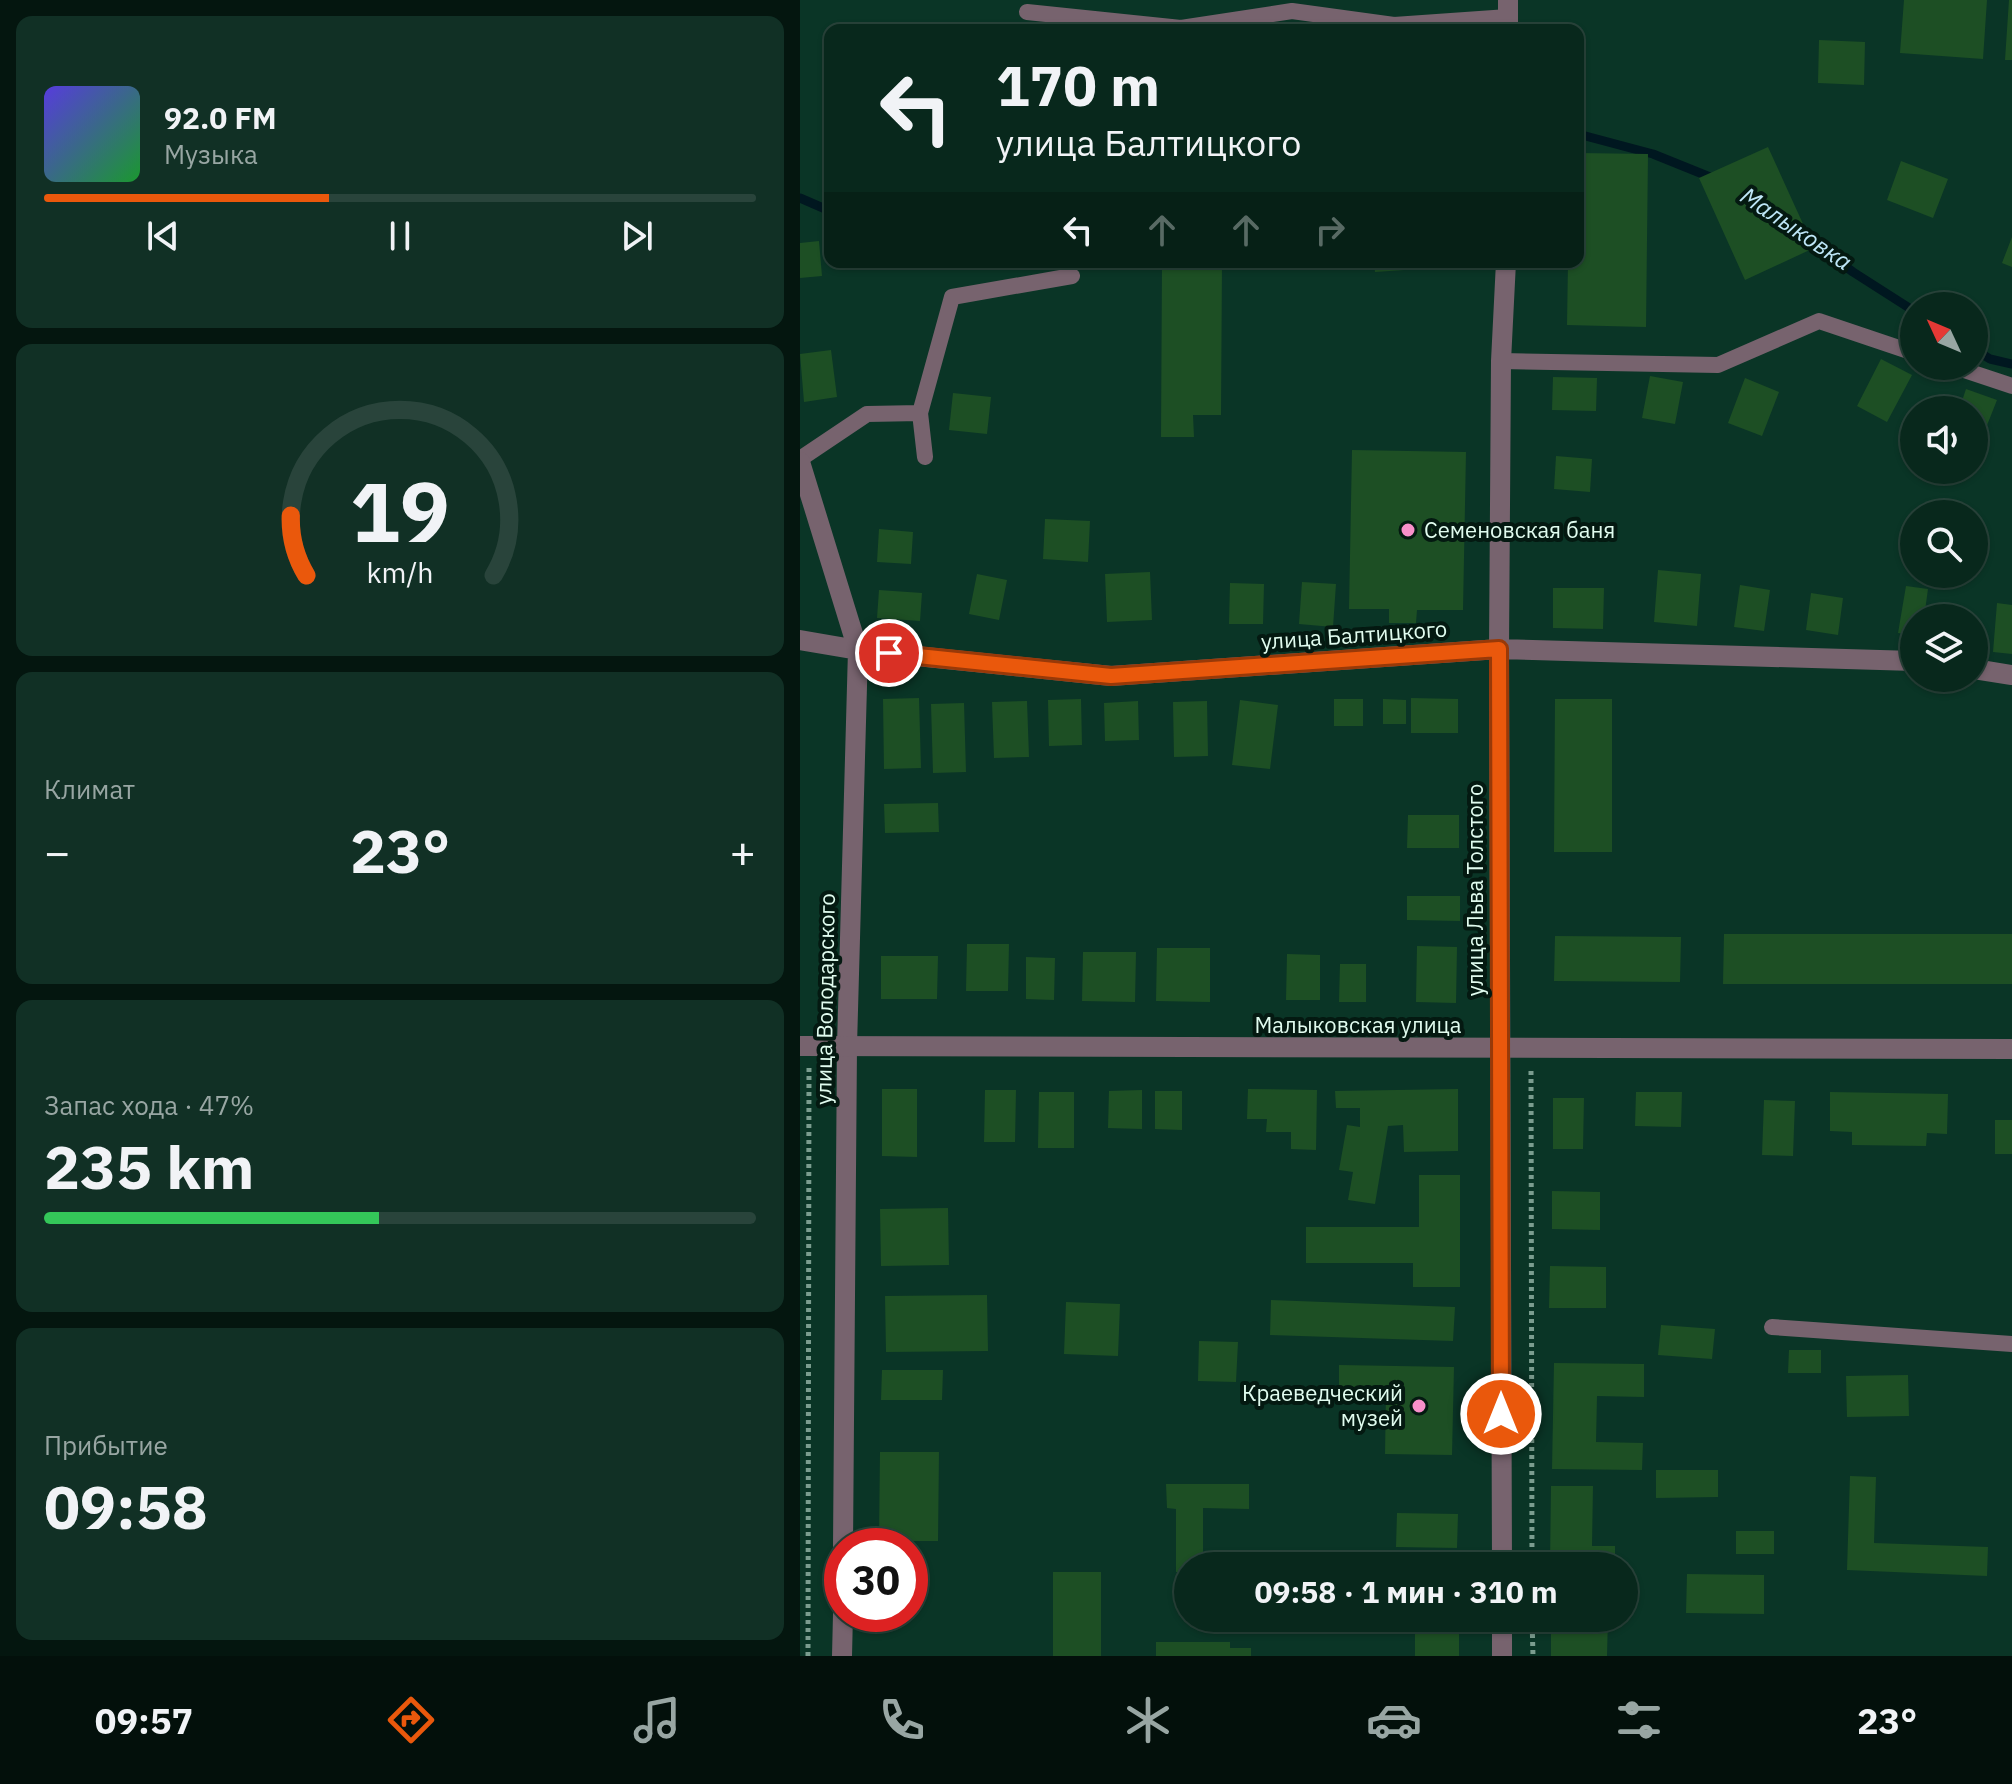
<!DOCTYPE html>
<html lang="ru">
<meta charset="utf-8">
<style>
:root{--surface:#08281c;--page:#113025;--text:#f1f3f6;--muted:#98a6a3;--line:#29443b;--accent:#ea580c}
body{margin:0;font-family:"IBM Plex Sans",sans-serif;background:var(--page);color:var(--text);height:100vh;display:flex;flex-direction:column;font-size:30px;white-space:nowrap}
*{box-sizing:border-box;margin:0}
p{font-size:26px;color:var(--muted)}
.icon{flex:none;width:44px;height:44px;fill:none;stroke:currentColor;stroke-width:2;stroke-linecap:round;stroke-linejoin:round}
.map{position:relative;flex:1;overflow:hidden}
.sheet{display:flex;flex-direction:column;gap:16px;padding:16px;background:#04160f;width:800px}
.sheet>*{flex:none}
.banner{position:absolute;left:24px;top:24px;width:760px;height:244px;border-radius:16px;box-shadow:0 2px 6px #0004,0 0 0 2px var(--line);background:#08281c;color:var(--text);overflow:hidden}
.needle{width:52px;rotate:314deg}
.buttons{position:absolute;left:1100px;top:292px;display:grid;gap:16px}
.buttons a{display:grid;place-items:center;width:88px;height:88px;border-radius:50%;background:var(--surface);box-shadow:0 2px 6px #0004,0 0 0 2px var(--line);font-size:40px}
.speed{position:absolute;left:24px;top:1528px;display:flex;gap:16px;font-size:40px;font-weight:700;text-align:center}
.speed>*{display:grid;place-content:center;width:104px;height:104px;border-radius:50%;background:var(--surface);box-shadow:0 2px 6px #0004,0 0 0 2px var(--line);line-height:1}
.speed .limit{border:12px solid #d22;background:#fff;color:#111}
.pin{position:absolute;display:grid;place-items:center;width:68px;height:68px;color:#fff;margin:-34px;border:4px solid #fff;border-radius:50%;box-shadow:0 2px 8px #0007}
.me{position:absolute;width:88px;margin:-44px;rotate:0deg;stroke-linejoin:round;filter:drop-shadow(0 0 6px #0008)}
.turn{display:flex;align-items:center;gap:28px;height:168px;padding:0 40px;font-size:36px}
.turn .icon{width:104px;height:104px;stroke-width:2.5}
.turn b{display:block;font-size:56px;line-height:68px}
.lanes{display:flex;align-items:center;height:76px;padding:0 40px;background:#0003;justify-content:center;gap:40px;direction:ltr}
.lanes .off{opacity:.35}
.big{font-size:60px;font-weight:700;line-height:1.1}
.sheet .card{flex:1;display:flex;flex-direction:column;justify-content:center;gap:12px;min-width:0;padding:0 28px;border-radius:16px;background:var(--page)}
.sheet .dial{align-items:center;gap:0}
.dial svg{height:208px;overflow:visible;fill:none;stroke:var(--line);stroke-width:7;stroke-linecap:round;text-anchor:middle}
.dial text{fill:var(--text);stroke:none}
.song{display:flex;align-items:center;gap:24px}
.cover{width:96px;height:96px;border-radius:12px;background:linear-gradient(135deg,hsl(250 70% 55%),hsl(130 70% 35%))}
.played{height:8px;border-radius:4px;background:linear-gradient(90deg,var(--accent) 40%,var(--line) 40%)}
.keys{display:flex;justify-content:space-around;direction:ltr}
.heat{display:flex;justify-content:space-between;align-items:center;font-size:44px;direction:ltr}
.charge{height:12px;border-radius:6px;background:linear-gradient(90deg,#34c759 47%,var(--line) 0)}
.trip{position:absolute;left:374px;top:1552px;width:464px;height:80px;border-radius:40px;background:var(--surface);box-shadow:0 2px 6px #0004,0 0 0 2px var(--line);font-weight:700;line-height:80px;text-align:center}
.tab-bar{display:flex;height:128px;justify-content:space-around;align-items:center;background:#03100b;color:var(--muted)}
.tab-bar .icon{width:56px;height:56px}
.tab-bar .active{color:var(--accent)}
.tab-bar b{font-size:36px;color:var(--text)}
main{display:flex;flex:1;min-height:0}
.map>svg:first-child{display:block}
</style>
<main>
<section class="sheet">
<div class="card">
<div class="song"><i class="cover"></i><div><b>92.0 FM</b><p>Музыка</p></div></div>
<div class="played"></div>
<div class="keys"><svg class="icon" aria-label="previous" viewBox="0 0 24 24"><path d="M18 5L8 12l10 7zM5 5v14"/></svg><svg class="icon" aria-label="pause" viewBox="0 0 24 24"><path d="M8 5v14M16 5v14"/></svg><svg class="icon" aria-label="next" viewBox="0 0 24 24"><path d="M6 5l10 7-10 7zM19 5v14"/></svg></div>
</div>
<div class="card dial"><svg viewBox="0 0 100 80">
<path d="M14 69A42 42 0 1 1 86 69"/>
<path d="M14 69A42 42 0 0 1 8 46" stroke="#ea580c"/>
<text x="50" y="56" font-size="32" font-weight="700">19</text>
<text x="50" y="72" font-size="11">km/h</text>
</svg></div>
<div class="card"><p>Климат</p>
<div class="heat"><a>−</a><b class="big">23°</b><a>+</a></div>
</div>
<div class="card"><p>Запас хода · 47%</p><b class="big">235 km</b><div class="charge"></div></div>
<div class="card"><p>Прибытие</p><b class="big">09:58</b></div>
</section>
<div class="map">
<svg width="1212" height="1656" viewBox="0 0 1212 1656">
<rect width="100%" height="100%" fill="#0a3526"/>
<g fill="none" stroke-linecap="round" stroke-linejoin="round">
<!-- stream -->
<path stroke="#001720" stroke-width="9" d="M778,134L853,154L915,179
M0,198L30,211
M1001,234L1053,272L1114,311
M1174,349L1190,359L1212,364"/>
</g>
<!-- building -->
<path fill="#1d4f24" d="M1104,0H1187L1183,59L1100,53Z
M1209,0H1212V60H1205Z
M1019,40L1065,42L1064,85L1018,83Z
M968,147L1014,248L945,280L899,178Z
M778,153L848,154L846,327L767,325L768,262H778Z
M1101,161L1148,179L1133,218L1087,200Z
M1212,237V267L1202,263Z
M19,241L22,276L0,278V243Z
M362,262H422L421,415H393L394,437H361Z
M574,262H663V266L575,272Z
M31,350L37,397L4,402L0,354Z
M1081,359L1112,375L1087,422L1057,406Z
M850,376L883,382L875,424L842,418Z
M753,377L797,378L796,411L752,410Z
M945,378L979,392L962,436L928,423Z
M1166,389L1197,400L1182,438L1174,435V410H1159Z
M153,393L191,397L187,434L149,430Z
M552,450L666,452L663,610H617L616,623H589V609H549Z
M756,456L792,459L790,492L754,489Z
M245,519L290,521L288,562L243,559Z
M79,529L113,532L111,564L77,562Z
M858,570L901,574L897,626L854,622Z
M350,572L352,620L307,622L305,574Z
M177,574L207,580L199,620L169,614Z
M502,582L536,584L533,627L499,624Z
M430,583L464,584L463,624H429Z
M940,585L970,590L964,631L934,627Z
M1106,586L1128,589L1124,618H1114V635L1098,633Z
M753,588H804L803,629L753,628Z
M79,590L122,593L120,621L77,618Z
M1011,593L1043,598L1038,635L1006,630Z
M1197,603L1212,605V654L1193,652Z
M119,698L121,768L84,769L83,699Z
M611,698L658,699V733H611Z
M281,699L282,745L249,746L248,700Z
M534,699H563V726H534Z
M583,699L606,700V724H583Z
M755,699H812V852H754Z
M440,700L478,705L470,769L432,765Z
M227,701L229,757L194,758L192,702Z
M338,701L339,740L305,741L304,703Z
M407,701L408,756L374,757L373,702Z
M164,703L166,772L133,773L131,704Z
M138,803L139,832L85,833L84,804Z
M608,815H659V848H607Z
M607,896H660V921L607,920Z
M924,934H1212V984H923Z
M755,936L881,937L880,982L754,981Z
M167,944H209L208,991H166Z
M617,946L657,947L656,1003L616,1002Z
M357,948H410V1002L356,1001Z
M283,952H336L335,1002L282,1001Z
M487,954L520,955V1000H486Z
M81,956H138L137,999H81Z
M226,957L255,958L254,1000L226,999Z
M540,964H566V1002H539Z
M82,1089H117V1157L82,1156Z
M448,1089L517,1090L516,1150L491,1149V1132H466L467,1119H447Z
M658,1089V1151L604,1152L603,1125L588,1126L575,1204L548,1200L553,1172L539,1170L547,1125L560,1127V1108H536L535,1091Z
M185,1090H216L215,1142H184Z
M342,1090V1129L308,1128L309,1091Z
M355,1091H382V1130L355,1129Z
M239,1092H274V1148H238Z
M836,1092H882L881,1127L835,1126Z
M1030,1092L1148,1094L1147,1134L1127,1133L1126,1146L1052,1145V1132L1030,1131Z
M753,1098H784L783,1149H753Z
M964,1100L995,1101L993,1156L962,1155Z
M1195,1120H1212V1154H1195Z
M619,1175H660V1287H613V1263H506V1227H619Z
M752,1191L800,1192V1230L752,1229Z
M148,1208L149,1265L81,1266L80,1209Z
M750,1266L806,1267V1308H749Z
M187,1295L188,1351L86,1352L85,1296Z
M471,1300L655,1307L653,1341L470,1335Z
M266,1302L320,1304L318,1356L264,1354Z
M861,1325L915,1329L912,1359L858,1355Z
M399,1341L438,1342L436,1382L398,1381Z
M989,1350H1021V1373H988Z
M754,1363L844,1364V1397L797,1396L796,1442L843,1443L842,1470L752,1469Z
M539,1365L654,1367L652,1455L585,1454L586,1394L539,1393Z
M82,1370H143L142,1400H81Z
M1108,1375L1109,1416L1047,1417L1046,1376Z
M80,1452H139L138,1541H79Z
M856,1470H918V1497L856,1498Z
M1050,1476L1076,1477L1074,1543L1188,1547L1187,1576L1047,1570Z
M366,1484H449V1509L403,1508V1566H388V1572H376V1509L367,1508Z
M751,1486H793L792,1546H815V1566H750Z
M597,1513L658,1514L657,1548L596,1547Z
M936,1531H974V1554H936Z
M253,1572H301V1656H253Z
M887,1574L964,1575V1614L886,1613Z
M751,1618H808L807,1656H751Z
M615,1624L659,1625V1656H615Z
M356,1642H430V1648H451V1656H356Z"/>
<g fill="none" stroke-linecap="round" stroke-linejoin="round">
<!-- path -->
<path stroke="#7b9d8f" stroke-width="5" stroke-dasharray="4 4" stroke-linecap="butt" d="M731,1071L732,1566
M732,1618L733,1656
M8,1656L9,1067"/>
<!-- service -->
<path stroke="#77636e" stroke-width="16" d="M227,12L381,28L492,11L594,25L708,17
M701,361L918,365L1019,321L1114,353
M1152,366L1212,386
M125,457L120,413L152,297L272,276
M0,459L67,414L120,413
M972,1327L1212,1344"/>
<!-- minor -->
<path stroke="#77636e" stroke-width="20" d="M708,0V30
M0,462L58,650L47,1046L43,1546
M0,640L58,650L311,676L699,649L1114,661
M1174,669L1212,675
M702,1566L699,649L701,361L706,262
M702,1618V1656
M42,1656L43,1614"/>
<!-- tertiary -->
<path stroke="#77636e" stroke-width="20" d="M0,1046L1212,1049"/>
</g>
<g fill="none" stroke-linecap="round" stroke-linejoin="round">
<defs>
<path id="route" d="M89,653L311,676L699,649L701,1414"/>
</defs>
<!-- route casing -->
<use href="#route" stroke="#983908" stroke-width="20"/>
<!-- route -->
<use href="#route" stroke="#ea580c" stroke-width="14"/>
</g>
<!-- markers -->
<g fill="#f890ca" stroke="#041911" stroke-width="3">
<circle cx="608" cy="530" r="8"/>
<circle cx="619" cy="1406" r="8"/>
</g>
<g text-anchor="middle" stroke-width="8" stroke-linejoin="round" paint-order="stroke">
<!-- poi labels -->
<g font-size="22" fill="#e1fcef" stroke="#041911" text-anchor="start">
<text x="624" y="538">Семеновская баня</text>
<text x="603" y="1401" text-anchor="end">Краеведческий<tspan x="603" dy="25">музей</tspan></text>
</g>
<!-- street labels -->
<g font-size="22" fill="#e1fcef" stroke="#041911">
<text transform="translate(554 635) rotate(-4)" y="8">улица Балтицкого</text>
<text transform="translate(675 890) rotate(-90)" y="8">улица Льва Толстого</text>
<text transform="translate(25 999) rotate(-89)" y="8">улица Володарского</text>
<text x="558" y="1033">Малыковская улица</text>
</g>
<!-- water labels -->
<g font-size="24" font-style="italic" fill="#bee6f7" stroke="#041911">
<text transform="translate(996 229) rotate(34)" y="8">Малыковка</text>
</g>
</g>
</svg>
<div class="buttons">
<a><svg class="needle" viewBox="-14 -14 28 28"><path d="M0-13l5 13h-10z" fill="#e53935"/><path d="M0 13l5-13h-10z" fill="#98a6a3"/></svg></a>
<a><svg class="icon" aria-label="sound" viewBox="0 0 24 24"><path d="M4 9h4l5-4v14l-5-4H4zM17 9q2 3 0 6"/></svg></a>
<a><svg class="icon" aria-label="search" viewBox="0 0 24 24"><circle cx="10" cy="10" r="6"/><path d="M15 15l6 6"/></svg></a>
<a><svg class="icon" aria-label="layers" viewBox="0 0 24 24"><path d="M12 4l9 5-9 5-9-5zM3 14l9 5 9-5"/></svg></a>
</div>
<div class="speed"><div class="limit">30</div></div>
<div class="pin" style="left:89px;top:653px;background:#d93025"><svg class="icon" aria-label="arrive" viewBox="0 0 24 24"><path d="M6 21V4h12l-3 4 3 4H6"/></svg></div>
<svg class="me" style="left:701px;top:1414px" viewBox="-20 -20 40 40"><circle r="17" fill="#ea580c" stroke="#fff" stroke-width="3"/><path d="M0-11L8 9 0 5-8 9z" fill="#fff"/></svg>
<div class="trip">09:58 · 1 мин · 310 m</div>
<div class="banner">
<div class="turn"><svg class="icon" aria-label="left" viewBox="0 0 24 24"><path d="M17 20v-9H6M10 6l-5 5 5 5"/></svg><div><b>170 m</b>улица Балтицкого</div></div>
<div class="lanes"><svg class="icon" aria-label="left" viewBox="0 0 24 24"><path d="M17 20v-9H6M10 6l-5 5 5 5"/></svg><svg class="icon off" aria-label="ahead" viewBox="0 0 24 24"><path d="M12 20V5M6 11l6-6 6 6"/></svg><svg class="icon off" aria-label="ahead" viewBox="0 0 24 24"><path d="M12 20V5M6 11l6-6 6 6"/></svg><svg class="icon off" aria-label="right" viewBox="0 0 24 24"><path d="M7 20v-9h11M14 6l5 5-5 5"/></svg></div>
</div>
</div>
</main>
<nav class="tab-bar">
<b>09:57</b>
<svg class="icon active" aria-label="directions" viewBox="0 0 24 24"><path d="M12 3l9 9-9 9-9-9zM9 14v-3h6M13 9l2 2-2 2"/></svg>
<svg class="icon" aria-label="music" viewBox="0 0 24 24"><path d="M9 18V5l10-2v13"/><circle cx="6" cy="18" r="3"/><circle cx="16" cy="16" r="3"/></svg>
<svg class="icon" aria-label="phone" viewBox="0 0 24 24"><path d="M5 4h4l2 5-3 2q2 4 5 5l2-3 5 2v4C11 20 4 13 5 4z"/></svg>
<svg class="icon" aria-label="climate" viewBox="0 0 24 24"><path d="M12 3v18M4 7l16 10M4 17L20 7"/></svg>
<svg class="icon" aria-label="car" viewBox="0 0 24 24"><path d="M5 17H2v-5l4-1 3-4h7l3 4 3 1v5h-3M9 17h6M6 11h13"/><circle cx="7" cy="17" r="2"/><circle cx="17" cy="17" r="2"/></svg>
<svg class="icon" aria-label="filters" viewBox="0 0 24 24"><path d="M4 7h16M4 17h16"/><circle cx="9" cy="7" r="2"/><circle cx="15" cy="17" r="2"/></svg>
<b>23°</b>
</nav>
